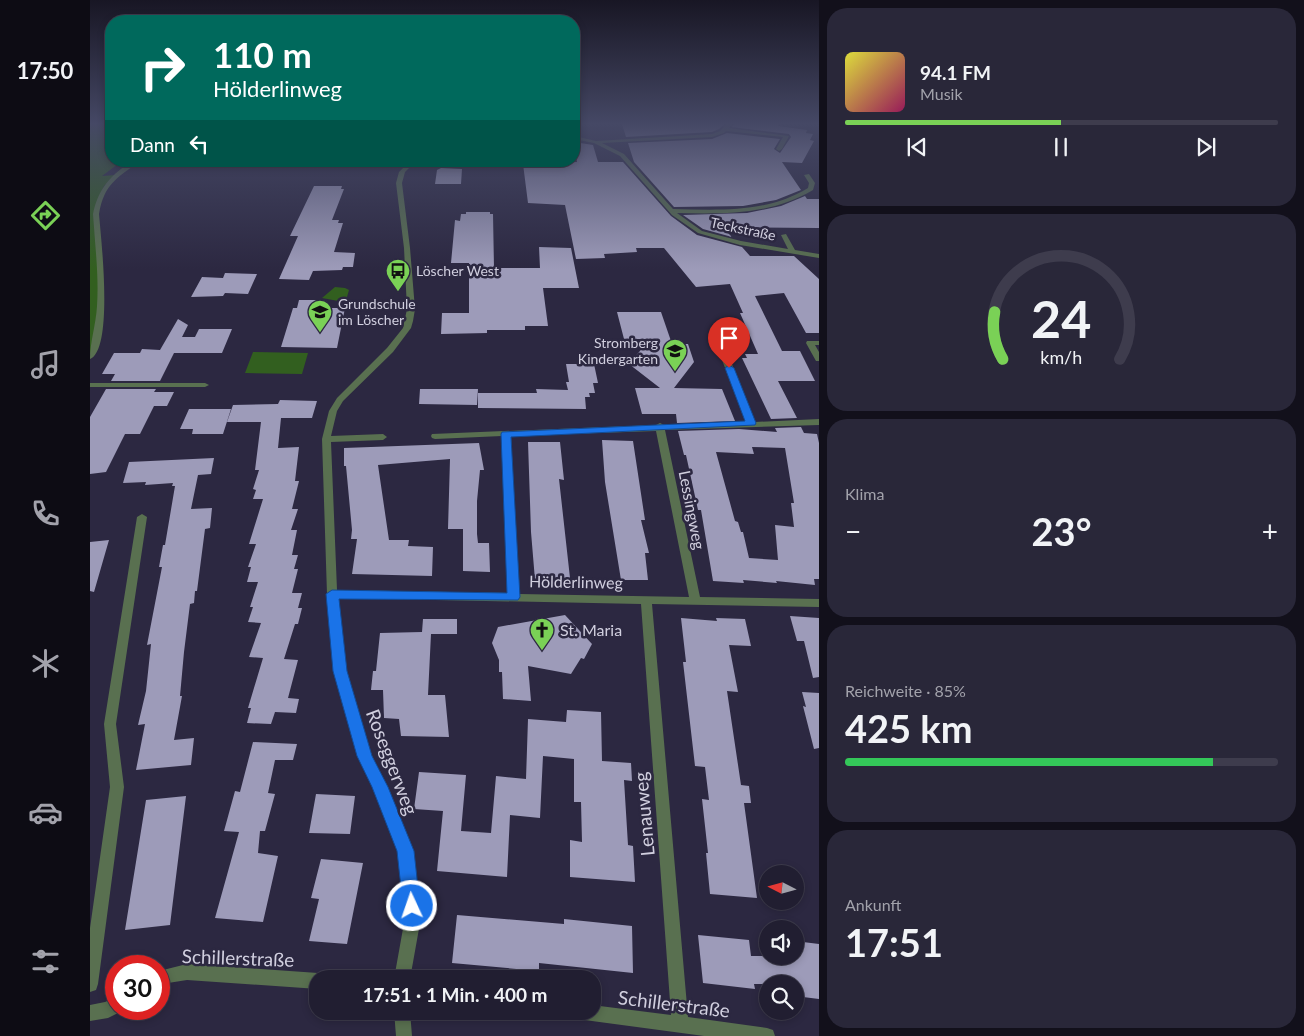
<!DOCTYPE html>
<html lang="de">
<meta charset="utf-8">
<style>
:root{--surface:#211e31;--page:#292739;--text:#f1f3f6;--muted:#a2a2ab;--line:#3e3c4d;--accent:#7ad156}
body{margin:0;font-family:Lato,sans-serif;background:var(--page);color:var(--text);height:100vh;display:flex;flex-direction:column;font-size:19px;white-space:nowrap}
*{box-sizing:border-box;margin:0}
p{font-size:16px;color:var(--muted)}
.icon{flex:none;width:28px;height:28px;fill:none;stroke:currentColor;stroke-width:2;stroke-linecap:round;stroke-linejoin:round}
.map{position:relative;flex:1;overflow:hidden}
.panel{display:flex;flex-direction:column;gap:8px;padding:8px;background:#12101b;width:485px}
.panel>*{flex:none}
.guide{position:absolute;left:15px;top:15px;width:475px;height:152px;border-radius:20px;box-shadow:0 2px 8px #0003,0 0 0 1px var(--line);background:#00695c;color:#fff;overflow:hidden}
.needle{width:32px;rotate:276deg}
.fabs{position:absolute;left:669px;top:865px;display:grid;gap:10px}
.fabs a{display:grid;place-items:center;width:45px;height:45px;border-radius:50%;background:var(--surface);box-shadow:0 2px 8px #0003,0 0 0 1px var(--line);font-size:25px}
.speed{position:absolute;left:15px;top:955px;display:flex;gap:10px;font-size:25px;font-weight:700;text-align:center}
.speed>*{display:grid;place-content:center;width:65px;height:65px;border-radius:50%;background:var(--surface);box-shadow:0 2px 8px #0003,0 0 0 1px var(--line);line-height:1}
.speed .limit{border:8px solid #d22;background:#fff;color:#111}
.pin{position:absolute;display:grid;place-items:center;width:42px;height:42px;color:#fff;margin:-51px -21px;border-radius:50% 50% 50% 0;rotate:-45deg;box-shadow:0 0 5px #0007}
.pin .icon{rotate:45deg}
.me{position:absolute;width:55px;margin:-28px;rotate:357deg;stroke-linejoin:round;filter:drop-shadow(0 0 4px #0008)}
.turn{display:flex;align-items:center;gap:18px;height:105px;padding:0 25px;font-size:22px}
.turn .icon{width:65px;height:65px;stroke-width:2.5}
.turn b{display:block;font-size:35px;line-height:42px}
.then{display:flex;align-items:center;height:48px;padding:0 25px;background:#0003;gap:10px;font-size:19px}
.big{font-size:38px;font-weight:700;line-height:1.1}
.panel .widget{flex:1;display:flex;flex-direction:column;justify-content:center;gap:8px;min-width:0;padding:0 18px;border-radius:20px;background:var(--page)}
.panel .dial{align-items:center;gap:0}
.dial svg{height:130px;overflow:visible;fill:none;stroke:var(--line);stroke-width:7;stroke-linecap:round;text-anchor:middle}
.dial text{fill:var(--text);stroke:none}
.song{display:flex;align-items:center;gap:15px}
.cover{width:60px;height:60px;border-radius:8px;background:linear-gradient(135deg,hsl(60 70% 55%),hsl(330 70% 35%))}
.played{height:5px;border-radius:2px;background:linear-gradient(90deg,var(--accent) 50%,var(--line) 50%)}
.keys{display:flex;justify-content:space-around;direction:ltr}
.heat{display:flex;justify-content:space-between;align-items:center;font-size:28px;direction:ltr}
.charge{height:8px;border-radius:4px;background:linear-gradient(90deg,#34c759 85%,var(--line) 0)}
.trip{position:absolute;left:219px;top:970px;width:292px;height:50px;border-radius:20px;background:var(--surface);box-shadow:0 2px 8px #0003,0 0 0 1px var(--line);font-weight:700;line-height:50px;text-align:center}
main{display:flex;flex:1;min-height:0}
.tab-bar{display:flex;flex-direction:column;width:90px;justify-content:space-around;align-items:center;background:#0d0c14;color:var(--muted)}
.tab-bar .icon{width:35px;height:35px}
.tab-bar .current{color:var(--accent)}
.tab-bar b{font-size:22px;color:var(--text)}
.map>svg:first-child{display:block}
</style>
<main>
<nav class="tab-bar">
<b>17:50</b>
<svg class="icon current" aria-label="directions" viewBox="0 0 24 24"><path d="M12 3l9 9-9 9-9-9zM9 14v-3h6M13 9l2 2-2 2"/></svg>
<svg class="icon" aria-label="music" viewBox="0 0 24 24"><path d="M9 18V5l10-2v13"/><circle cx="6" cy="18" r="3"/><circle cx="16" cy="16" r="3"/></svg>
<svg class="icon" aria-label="phone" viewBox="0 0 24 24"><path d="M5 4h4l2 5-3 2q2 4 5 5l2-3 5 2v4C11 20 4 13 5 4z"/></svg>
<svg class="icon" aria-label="climate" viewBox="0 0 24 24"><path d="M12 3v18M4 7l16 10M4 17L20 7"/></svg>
<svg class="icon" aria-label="car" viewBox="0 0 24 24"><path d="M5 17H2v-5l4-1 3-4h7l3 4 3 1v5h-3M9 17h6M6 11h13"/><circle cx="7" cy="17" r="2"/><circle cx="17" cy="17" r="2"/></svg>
<svg class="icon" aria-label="filters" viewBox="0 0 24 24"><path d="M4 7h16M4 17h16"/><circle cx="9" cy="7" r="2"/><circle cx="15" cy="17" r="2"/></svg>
</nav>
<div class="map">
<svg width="729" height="1036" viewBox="0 0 729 1036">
<rect width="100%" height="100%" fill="#2c2841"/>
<!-- green -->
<path fill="#325f1f" d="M0,124H21V161H32L12,176L26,175L14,186L7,203L11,289L0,357Z
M245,287L255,288L259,290L257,297L259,303L232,298Z
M163,352L218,353L212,374L155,373Z"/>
<!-- building -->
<path fill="#9d9bb9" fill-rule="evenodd" d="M532,124H634L629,129L622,132L536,137Z
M644,124H689L688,126L717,130L716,133L723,134L720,140L724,141L712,163L692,162L711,190L686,200L653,206L584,207L544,162L538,143L622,139L637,133L690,139L684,149L690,153L701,137L699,134L642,127Z
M484,142L503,145L508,162H533L581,216L607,235L652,247L660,256H704L729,279V333H716L694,293L665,296L692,351H710L725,381H688L707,418L681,419L652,358H657L655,354H668L650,313H653L640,284L606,287L574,248H546L547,252L514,254L515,258L486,259L475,205L438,203L433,164L487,162Z
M351,168L372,169L371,184H345L347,170Z
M224,186H252L251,189H254L242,220H249L248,223H253L244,252L265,253L263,267H253L252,270L223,271L219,280L189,279L208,236H200Z
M715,196L717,199H729V228L632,227L642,237L613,229L593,215L657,213L691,206Z
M376,212H400V214H403L404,268H450L449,247L481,248L489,288H453L458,326H435V330H397V333L351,334L352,313H379V263H361L365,220L370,221L371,214H376Z
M135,273L167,274L158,294L135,293L133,296L101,297L112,277L133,278Z
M209,300H232L230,308H255L247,348L191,347L203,308H207Z
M527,312H571L582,344H598L604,362L584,388L632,389L645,421L587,423L586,414H552L545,388H570L539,364L560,339H534Z
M88,319L98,325L92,337H105L109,329H142L132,353H84L70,381H21L25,374H12L24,353H50L52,349L70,350Z
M476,364H504L508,383H503L505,393H499L500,397H495L496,409L388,408V393H447L446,389L478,390L476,382H479Z
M16,389H66L64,392H84L77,406H64L50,434H35L16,472L0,474V417Z
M330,389H388L387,405L329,404Z
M190,400L227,401L222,418H191L188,448L209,447L205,481H209L202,509H208L201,530H207L202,555H208L204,569H208L202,593H212L208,608H212L208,624H205L194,659L208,660L198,698L209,699L206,713L185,712L181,724L157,723L161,708H158L173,658L159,657L171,623L158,622L163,607H160L168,582H157L161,567H158L166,544H159L173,499H163L166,490L163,489L169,470H165L171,422H137L143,405L188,404Z
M99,409H141L133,434H102L103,429H90Z
M711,427L714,433L727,434L729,443V579H724L725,585L686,581L687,583L653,580L654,583L623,581L611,510H608L596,455H594L588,431L649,429L687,432L685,428ZM662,447L695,448L704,503H701L704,527L685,525L688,560L659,558L653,532H651L648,522L645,521L626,452L664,454Z
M512,440L543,441L555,520H551L559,553H555L558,580H531L515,482Z
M438,442H470L474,480L469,479L480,578L476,577L477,581L445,580L441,532Z
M389,443L394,470H390L387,501V534L388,543H399L400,572L373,571V529H358L360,459L288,465L299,540H319L318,546L343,547L342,576L262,574L267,539H261L262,530L256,466H254V448Z
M124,458L121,474L108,475L101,509L122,508L120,528L115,529L107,591H105L104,603L100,604L94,652L90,696H92L84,740L104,738L101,765L46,770L55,724L48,725L56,691L61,644L57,645L72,567H69L73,545H75L85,486H82L83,483L55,485L56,482L33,483L39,462Z
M19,540L4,592L0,591V542Z
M475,615L502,644L494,659L491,658L481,674L438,666L441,701L413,699L412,672H409V660L402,643L408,627Z
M700,616L729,618V677L723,678L714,641H707Z
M591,618L627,621L626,618L655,619L661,646L639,645L648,692L637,691L651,785L659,786L661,803H654L667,898L620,894L616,853H618L612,799L619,800L615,767L605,766L593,662H596Z
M333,619H367V634H341L338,695H355L359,737L311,736L309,719L294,718L293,690H281L283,671H286L290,633L332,632Z
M712,692L729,693V748L724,749L713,706L716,707Z
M477,710L511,712L512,761L541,763L542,781L534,780L538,845L543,846L545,882L480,877V840L492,842L491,802H484V759L453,756L450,818L420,815L417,877L347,871L353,811L324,809L329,772L376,775L371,831L401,833L406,776L436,779L438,719L476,722Z
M163,742L207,744L203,760H185L178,793L185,794L175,831H170L168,853L188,856L173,922L125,918L149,832L134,831L145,791L150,792Z
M226,794L265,796L260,834L219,833Z
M96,796L80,925L35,930L56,800Z
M231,859L273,863L257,944L219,941L229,899L221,898Z
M367,915L474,924V919L542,926L543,973L449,963V971L362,963Z
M608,935L659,940L661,956H705V941L729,944V999L705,996V984H664L665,989L613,983Z"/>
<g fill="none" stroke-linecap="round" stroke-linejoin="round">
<!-- street -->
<path fill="#597050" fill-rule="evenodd" d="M637,124H642L639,128L699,136L692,149L689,151L686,149L693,137L636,131L634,133L622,137L512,143L534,154L583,209C630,210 677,213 718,188L719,183L714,175L719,174L725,183L723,190C681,215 634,214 587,213L612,231L651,241L698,249L691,235L696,234L705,250L729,254V258L650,245L608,233L582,215L530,156L504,143L484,139V136L506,141L622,134L630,131Z
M43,161H50C27,178 14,184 9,214C11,238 24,349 0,359C0,342 6,324 7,306C9,276 5,245 3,214C8,189 21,174 43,161Z
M320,161H326L315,172L312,183L320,248L325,309L323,321L321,328L303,352L253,401L247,411L241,436L293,434L297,437L293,440L241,442L247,590L418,593L412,436L345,439L342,438L341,436L342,434L566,425L570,423L574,425L656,422L620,329L621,327H624L628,329L665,422L729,419V425L575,430L610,597L729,599V607L562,604L598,1017L677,1028L683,1030L685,1036H614L487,1019L481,1017L479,1011H502V1005L581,1015L551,604L248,598L256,671L282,756L297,787L323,851L328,888L330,923L320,979H304L314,923V888L309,851L283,787L268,756L244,671L237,594L232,439L239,411L247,398L297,348L313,328L317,309L314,248L306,183L309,172ZM566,431L599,597L429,594L421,436Z
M717,341H729V345H725L729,352V361H726L716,343Z
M0,383H115L119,385L115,387H0Z
M52,514L57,517L26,724L34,787L8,984L6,990L0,992V928L20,787L14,724L47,517Z
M97,964L228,973L234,975L235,979H228V989L97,980L78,983L69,988V971Z
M26,997V1009H33L32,1011L18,1018L0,1021V1005L15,1002Z
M304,1011H320L322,1036H306Z"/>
</g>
<!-- sky -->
<linearGradient id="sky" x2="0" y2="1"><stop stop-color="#181624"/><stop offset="0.46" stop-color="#454865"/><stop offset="1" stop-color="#454865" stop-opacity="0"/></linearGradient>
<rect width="729" height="269" fill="url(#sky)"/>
<!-- route -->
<path fill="#1a73e8" stroke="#114b97" d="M639,365L644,368L666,423L665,425L421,437L430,597L428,600L249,599L257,671L282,756L298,787L324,851L330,906L328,912L322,914L315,912L313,906L307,851L282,787L267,756L243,671L236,594L242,590L417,593L411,434L412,432L655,421L635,368Z"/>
<!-- icons -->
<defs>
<symbol id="bus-pin" viewBox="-11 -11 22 30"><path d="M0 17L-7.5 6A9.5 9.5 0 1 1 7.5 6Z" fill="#7ad156" stroke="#2c2841"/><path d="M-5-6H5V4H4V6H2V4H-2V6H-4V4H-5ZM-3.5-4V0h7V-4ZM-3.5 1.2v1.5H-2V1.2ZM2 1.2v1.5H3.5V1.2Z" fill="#111"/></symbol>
<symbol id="school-pin" viewBox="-11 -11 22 30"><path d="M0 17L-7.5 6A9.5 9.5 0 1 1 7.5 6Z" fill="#7ad156" stroke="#2c2841"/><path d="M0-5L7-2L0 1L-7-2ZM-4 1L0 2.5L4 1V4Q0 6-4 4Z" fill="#111"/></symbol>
<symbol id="church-pin" viewBox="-11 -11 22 30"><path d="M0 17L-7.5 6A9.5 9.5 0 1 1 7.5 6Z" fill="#7ad156" stroke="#2c2841"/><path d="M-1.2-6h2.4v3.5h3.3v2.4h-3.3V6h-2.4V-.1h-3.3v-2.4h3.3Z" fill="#111"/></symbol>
</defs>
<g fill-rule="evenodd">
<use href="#bus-pin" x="294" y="257" width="28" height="38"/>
<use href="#school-pin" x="216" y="298" width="28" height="38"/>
<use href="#school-pin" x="571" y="337" width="28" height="38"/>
<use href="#church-pin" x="438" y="616" width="28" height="38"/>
</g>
<g text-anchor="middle" stroke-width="5" stroke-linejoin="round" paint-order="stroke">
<!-- far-street labels -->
<g font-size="14" fill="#d1cfdf" stroke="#2c2841">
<text transform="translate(653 229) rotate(12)" y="5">Teckstraße</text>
</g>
<!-- far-poi labels -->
<g font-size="14" fill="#d1cfdf" stroke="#2c2841" text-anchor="start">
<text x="326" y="276">Löscher West</text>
<text x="248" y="309">Grundschule<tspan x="248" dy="16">im Löscher</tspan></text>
<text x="568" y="348" text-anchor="end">Stromberg<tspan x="568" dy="16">Kindergarten</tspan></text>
</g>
<!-- street labels -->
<g font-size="16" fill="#d1cfdf" stroke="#2c2841">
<text transform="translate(602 510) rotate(79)" y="6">Lessingweg</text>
<text transform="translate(486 582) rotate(1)" y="6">Hölderlinweg</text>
</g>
<!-- poi labels -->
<g font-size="16" fill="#d1cfdf" stroke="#2c2841" text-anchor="start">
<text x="470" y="636">St. Maria</text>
</g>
<!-- near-street labels -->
<g font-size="19" fill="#d1cfdf" stroke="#2c2841">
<text transform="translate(302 762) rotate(69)" y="7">Roseggerweg</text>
<text transform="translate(554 814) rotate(-95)" y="7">Lenauweg</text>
<text transform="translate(148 958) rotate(2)" y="7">Schillerstraße</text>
<text transform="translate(584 1004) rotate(7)" y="7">Schillerstraße</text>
</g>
</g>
</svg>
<div class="fabs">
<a><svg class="needle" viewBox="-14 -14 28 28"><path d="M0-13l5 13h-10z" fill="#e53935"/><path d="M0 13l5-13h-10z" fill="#a2a2ab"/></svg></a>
<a><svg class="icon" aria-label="sound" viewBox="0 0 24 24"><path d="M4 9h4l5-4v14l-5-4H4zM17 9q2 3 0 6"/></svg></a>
<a><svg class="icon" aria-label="search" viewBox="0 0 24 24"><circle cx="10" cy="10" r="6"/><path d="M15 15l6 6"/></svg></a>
</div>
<div class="speed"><div class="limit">30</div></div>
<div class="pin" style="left:639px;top:368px;background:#d93025"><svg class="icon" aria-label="arrive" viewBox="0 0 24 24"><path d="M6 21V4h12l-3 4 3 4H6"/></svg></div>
<svg class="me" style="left:322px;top:906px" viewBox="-20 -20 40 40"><circle r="17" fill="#1a73e8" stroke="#fff" stroke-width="3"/><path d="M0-11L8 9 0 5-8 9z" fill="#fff"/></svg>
<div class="trip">17:51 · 1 Min. · 400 m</div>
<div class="guide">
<div class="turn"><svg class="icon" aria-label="right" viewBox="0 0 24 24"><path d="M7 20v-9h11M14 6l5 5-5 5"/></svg><div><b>110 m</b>Hölderlinweg</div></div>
<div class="then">Dann<svg class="icon" aria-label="left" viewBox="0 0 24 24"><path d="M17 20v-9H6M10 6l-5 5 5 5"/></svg></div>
</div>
</div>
<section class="panel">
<div class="widget">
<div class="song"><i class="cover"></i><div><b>94.1 FM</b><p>Musik</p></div></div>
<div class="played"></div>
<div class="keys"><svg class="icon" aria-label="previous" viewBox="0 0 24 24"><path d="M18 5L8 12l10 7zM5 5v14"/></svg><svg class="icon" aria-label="pause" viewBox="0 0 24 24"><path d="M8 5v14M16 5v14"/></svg><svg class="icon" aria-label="next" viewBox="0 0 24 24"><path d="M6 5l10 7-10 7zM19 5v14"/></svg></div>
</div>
<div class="widget dial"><svg viewBox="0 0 100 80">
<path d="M14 69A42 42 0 1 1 86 69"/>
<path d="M14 69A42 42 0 0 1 9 40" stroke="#7ad156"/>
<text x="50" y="56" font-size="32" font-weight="700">24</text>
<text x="50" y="72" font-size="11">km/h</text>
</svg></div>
<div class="widget"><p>Klima</p>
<div class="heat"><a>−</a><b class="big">23°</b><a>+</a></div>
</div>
<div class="widget"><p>Reichweite · 85%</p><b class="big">425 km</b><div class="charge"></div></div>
<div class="widget"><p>Ankunft</p><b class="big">17:51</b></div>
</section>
</main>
